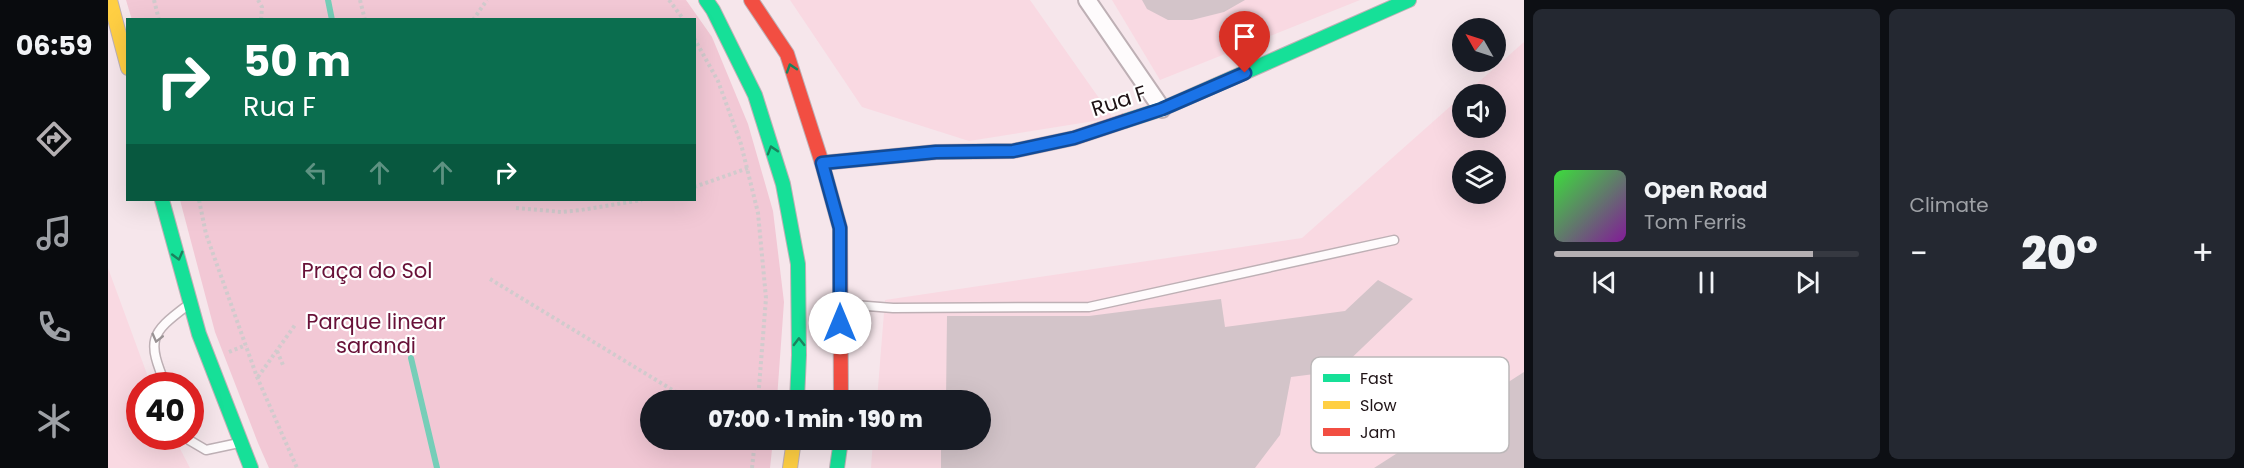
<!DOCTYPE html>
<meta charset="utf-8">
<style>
:root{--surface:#171b24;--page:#242831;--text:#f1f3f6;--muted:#9ea1a6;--line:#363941;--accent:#b4afb2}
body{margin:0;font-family:Poppins,sans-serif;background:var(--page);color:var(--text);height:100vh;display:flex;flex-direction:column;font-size:22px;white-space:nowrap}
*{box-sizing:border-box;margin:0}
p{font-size:20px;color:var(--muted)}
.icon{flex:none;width:33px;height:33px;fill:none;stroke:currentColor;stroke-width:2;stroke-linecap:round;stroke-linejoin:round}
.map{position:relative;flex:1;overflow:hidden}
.drawer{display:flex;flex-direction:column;gap:9px;padding:9px;background:#0d0f14;width:720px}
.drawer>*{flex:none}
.hud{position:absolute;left:18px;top:18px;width:570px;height:183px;border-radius:0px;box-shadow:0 6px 24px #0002;background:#0b6e4f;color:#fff;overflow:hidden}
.needle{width:39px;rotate:309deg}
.controls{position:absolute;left:1344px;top:18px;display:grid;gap:12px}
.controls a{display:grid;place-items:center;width:54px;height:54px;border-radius:50%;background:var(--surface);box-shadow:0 6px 24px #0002;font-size:30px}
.speed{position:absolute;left:18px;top:372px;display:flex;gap:12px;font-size:30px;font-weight:700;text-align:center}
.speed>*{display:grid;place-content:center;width:78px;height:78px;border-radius:50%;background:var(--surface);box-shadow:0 6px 24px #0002;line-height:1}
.speed .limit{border:9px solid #d22;background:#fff;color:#111}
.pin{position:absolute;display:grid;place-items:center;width:51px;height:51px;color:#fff;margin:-62px -26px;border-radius:50% 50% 50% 0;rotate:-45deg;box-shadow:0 0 6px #0007}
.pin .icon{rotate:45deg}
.me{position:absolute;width:66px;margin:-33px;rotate:0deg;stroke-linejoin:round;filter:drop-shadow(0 0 4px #0008)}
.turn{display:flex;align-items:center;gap:21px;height:126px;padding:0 18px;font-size:27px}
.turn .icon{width:78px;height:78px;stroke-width:2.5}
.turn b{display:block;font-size:42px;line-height:51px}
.lanes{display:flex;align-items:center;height:57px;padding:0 18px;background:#0003;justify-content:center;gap:30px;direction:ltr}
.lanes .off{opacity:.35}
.big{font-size:45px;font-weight:800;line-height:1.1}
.drawer .card{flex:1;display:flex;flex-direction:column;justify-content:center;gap:9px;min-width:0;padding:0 21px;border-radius:9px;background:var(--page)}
.song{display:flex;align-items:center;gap:18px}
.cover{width:72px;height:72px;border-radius:9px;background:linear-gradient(135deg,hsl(120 70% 55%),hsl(290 70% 35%))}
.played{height:6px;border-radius:3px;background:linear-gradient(90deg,var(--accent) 85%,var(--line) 85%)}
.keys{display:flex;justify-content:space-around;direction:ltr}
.heat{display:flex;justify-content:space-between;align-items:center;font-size:33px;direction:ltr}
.drawer .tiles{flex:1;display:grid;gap:9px;grid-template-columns:repeat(2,1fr)}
.trip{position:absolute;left:532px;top:390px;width:351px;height:60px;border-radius:30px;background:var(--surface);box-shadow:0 6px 24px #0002;font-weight:800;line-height:60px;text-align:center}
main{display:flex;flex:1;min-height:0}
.menu{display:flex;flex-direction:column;width:108px;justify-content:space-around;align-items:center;background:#090b0e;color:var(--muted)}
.menu .icon{width:42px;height:42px}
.menu .selected{color:var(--accent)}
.menu b{font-size:27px;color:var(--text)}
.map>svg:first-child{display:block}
</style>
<main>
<nav class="menu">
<b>06:59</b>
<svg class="icon selected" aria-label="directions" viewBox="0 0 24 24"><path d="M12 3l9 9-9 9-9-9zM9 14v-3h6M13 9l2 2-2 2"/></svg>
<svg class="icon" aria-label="music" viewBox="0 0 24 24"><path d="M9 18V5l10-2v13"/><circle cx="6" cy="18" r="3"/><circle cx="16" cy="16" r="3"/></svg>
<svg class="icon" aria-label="phone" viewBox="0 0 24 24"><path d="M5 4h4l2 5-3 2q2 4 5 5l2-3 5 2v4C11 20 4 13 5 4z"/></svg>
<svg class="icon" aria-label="climate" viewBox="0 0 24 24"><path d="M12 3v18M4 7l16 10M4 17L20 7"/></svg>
</nav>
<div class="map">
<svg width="1416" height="468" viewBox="0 0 1416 468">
<rect width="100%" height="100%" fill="#f6e6eb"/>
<!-- built -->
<path fill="#f9d9e2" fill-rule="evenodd" d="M682,0H922L1005,118L861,141L754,107Z
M1004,0H1252L1052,80Z
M1416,42V468H763L765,440H873V400H769L777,300L1194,238L1354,96V128H1388V94H1357ZM1354,160H1388V194H1354Z
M0,268L43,385L32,386V436L66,437L82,468H0Z"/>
<!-- green -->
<path fill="#f2c8d5" d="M18,0H578L604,37L640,124L665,211L676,302L669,399V400H543V440H665L662,468H161L150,443L107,332L72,200H586V20H24Z"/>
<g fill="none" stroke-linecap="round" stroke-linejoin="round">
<!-- stream -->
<path stroke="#76ceb8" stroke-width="6" d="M220,0L224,20
M303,358L329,468"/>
</g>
<!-- building -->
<path fill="#d3c4c9" d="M1034,0H1137L1116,12L1084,20H1060L1039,9Z
M1270,280L1305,299L1230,371L1183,377L1172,435L1147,468H833V440H873V400H838L839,316H981L1113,299L1117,327L1237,311Z
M1416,372V468H1266Z"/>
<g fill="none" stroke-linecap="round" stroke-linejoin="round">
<defs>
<path id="lane" d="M733,304L785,308L981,307L1286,240
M58,386C39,340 41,334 80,305
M80,436L81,440L98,450L131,443"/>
<path id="street" d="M979,0L1054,109"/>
<path id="fast" d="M598,0L605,10L647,95L675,184L690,264L691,355L689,400
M1017,121L1054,109L1301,0
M54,200L91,334L143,468
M729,468L733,440"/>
<path id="slow" d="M2,0L20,68
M682,468L686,440"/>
<path id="jam" d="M643,0L679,54L714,163L732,228L733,400
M714,163L828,152L905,151L966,138L1017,121"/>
</defs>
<!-- lane casing -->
<use href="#lane" stroke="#beb0b5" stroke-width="11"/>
<!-- street casing -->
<use href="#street" stroke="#beb0b5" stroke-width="20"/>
<!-- fast casing -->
<use href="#fast" stroke="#beb0b5" stroke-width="16"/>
<!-- slow casing -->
<use href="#slow" stroke="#beb0b5" stroke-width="16"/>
<!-- jam casing -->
<use href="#jam" stroke="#beb0b5" stroke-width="16"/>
<!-- path -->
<path stroke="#d1cbcd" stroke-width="4" stroke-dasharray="3 3" stroke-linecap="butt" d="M46,0L51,20
M150,0L154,7L153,20
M252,0L257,20
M561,0L576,20
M365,20L379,0
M586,38L610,81L633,144L650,213L658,298L650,400
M586,187L640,168
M91,200L98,234L149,377L189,468
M408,208L454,212L473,210L534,200
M382,279L581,400
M169,351L175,365
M121,352L138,345
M150,377L187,325
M644,468L647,440"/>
<!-- lane -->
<use href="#lane" stroke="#fefbfc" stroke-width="8"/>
<!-- street -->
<use href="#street" stroke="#fefbfc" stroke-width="16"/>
<!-- fast -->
<use href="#fast" stroke="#16e098" stroke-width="14"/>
<!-- slow -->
<use href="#slow" stroke="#ffcf43" stroke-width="14"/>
<!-- jam -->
<use href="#jam" stroke="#f24e42" stroke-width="14"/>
</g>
<!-- one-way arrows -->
<defs><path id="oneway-chevron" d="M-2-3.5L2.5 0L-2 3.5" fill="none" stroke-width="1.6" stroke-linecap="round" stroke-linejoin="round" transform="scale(1.5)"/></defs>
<g stroke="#1a835d">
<use href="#oneway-chevron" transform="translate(683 68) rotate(-108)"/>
<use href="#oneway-chevron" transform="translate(664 150) rotate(-107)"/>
<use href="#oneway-chevron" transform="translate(70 256) rotate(75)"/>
<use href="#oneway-chevron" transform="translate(691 342) rotate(-91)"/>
</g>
<use stroke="#999294" href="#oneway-chevron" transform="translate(49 338) rotate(104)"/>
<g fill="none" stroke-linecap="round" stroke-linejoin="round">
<defs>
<path id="route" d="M732,323V228L714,163L828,152L905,151L966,138L1054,109L1137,73"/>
</defs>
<!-- route casing -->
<use href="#route" stroke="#114b97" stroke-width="15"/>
<!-- route -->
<use href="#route" stroke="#1a73e8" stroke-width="10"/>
</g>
<g text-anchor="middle" stroke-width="4.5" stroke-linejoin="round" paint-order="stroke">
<!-- street labels -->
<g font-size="21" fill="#1e1215" stroke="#fff">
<text transform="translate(1011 101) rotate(-18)" y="7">Rua F</text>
</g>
<!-- park labels -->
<g font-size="21" fill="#681138" stroke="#fff">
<text x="259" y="278">Praça do Sol</text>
<text x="268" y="329">Parque linear<tspan x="268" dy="24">sarandi</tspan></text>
</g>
</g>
<!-- legend -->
<rect x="1203" y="357" width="198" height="96" rx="9" fill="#fff" stroke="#bcb8b9" stroke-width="1.5"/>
<rect x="1215" y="374" width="27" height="8" fill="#16e098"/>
<rect x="1215" y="401" width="27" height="8" fill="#ffcf43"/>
<rect x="1215" y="428" width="27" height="8" fill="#f24e42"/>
<g font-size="16" fill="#1e1215">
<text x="1252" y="384">Fast</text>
<text x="1252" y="411">Slow</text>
<text x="1252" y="438">Jam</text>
</g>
</svg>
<div class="controls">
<a><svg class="needle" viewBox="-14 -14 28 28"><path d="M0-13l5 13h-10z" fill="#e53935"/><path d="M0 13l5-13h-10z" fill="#9ea1a6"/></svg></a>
<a><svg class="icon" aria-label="sound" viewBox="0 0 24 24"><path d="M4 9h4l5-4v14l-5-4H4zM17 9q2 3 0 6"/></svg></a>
<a><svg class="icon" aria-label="layers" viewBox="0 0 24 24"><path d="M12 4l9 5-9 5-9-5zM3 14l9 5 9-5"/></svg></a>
</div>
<div class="speed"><div class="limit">40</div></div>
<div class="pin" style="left:1137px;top:73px;background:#d93025"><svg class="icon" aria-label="arrive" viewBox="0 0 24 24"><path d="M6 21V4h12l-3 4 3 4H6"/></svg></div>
<svg class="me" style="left:732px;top:323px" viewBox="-20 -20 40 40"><circle r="19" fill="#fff"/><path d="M0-13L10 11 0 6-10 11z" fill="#1a73e8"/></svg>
<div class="trip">07:00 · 1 min · 190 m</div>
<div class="hud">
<div class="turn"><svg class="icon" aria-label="right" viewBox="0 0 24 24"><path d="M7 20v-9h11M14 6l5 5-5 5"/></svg><div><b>50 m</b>Rua F</div></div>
<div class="lanes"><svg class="icon off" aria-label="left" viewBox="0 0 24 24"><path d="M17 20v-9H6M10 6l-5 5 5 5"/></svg><svg class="icon off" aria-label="ahead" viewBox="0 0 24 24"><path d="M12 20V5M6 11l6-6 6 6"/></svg><svg class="icon off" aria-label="ahead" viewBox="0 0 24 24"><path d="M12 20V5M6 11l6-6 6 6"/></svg><svg class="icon" aria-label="right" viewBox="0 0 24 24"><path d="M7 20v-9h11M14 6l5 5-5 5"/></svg></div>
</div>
</div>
<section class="drawer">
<div class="tiles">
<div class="card">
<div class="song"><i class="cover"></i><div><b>Open Road</b><p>Tom Ferris</p></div></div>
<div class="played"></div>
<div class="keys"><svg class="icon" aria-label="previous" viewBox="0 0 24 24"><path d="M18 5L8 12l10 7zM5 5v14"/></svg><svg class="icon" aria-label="pause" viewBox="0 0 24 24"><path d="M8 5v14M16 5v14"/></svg><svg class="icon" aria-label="next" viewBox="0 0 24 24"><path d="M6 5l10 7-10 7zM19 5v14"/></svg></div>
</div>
<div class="card"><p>Climate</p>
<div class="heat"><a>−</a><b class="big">20°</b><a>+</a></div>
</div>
</div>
</section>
</main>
